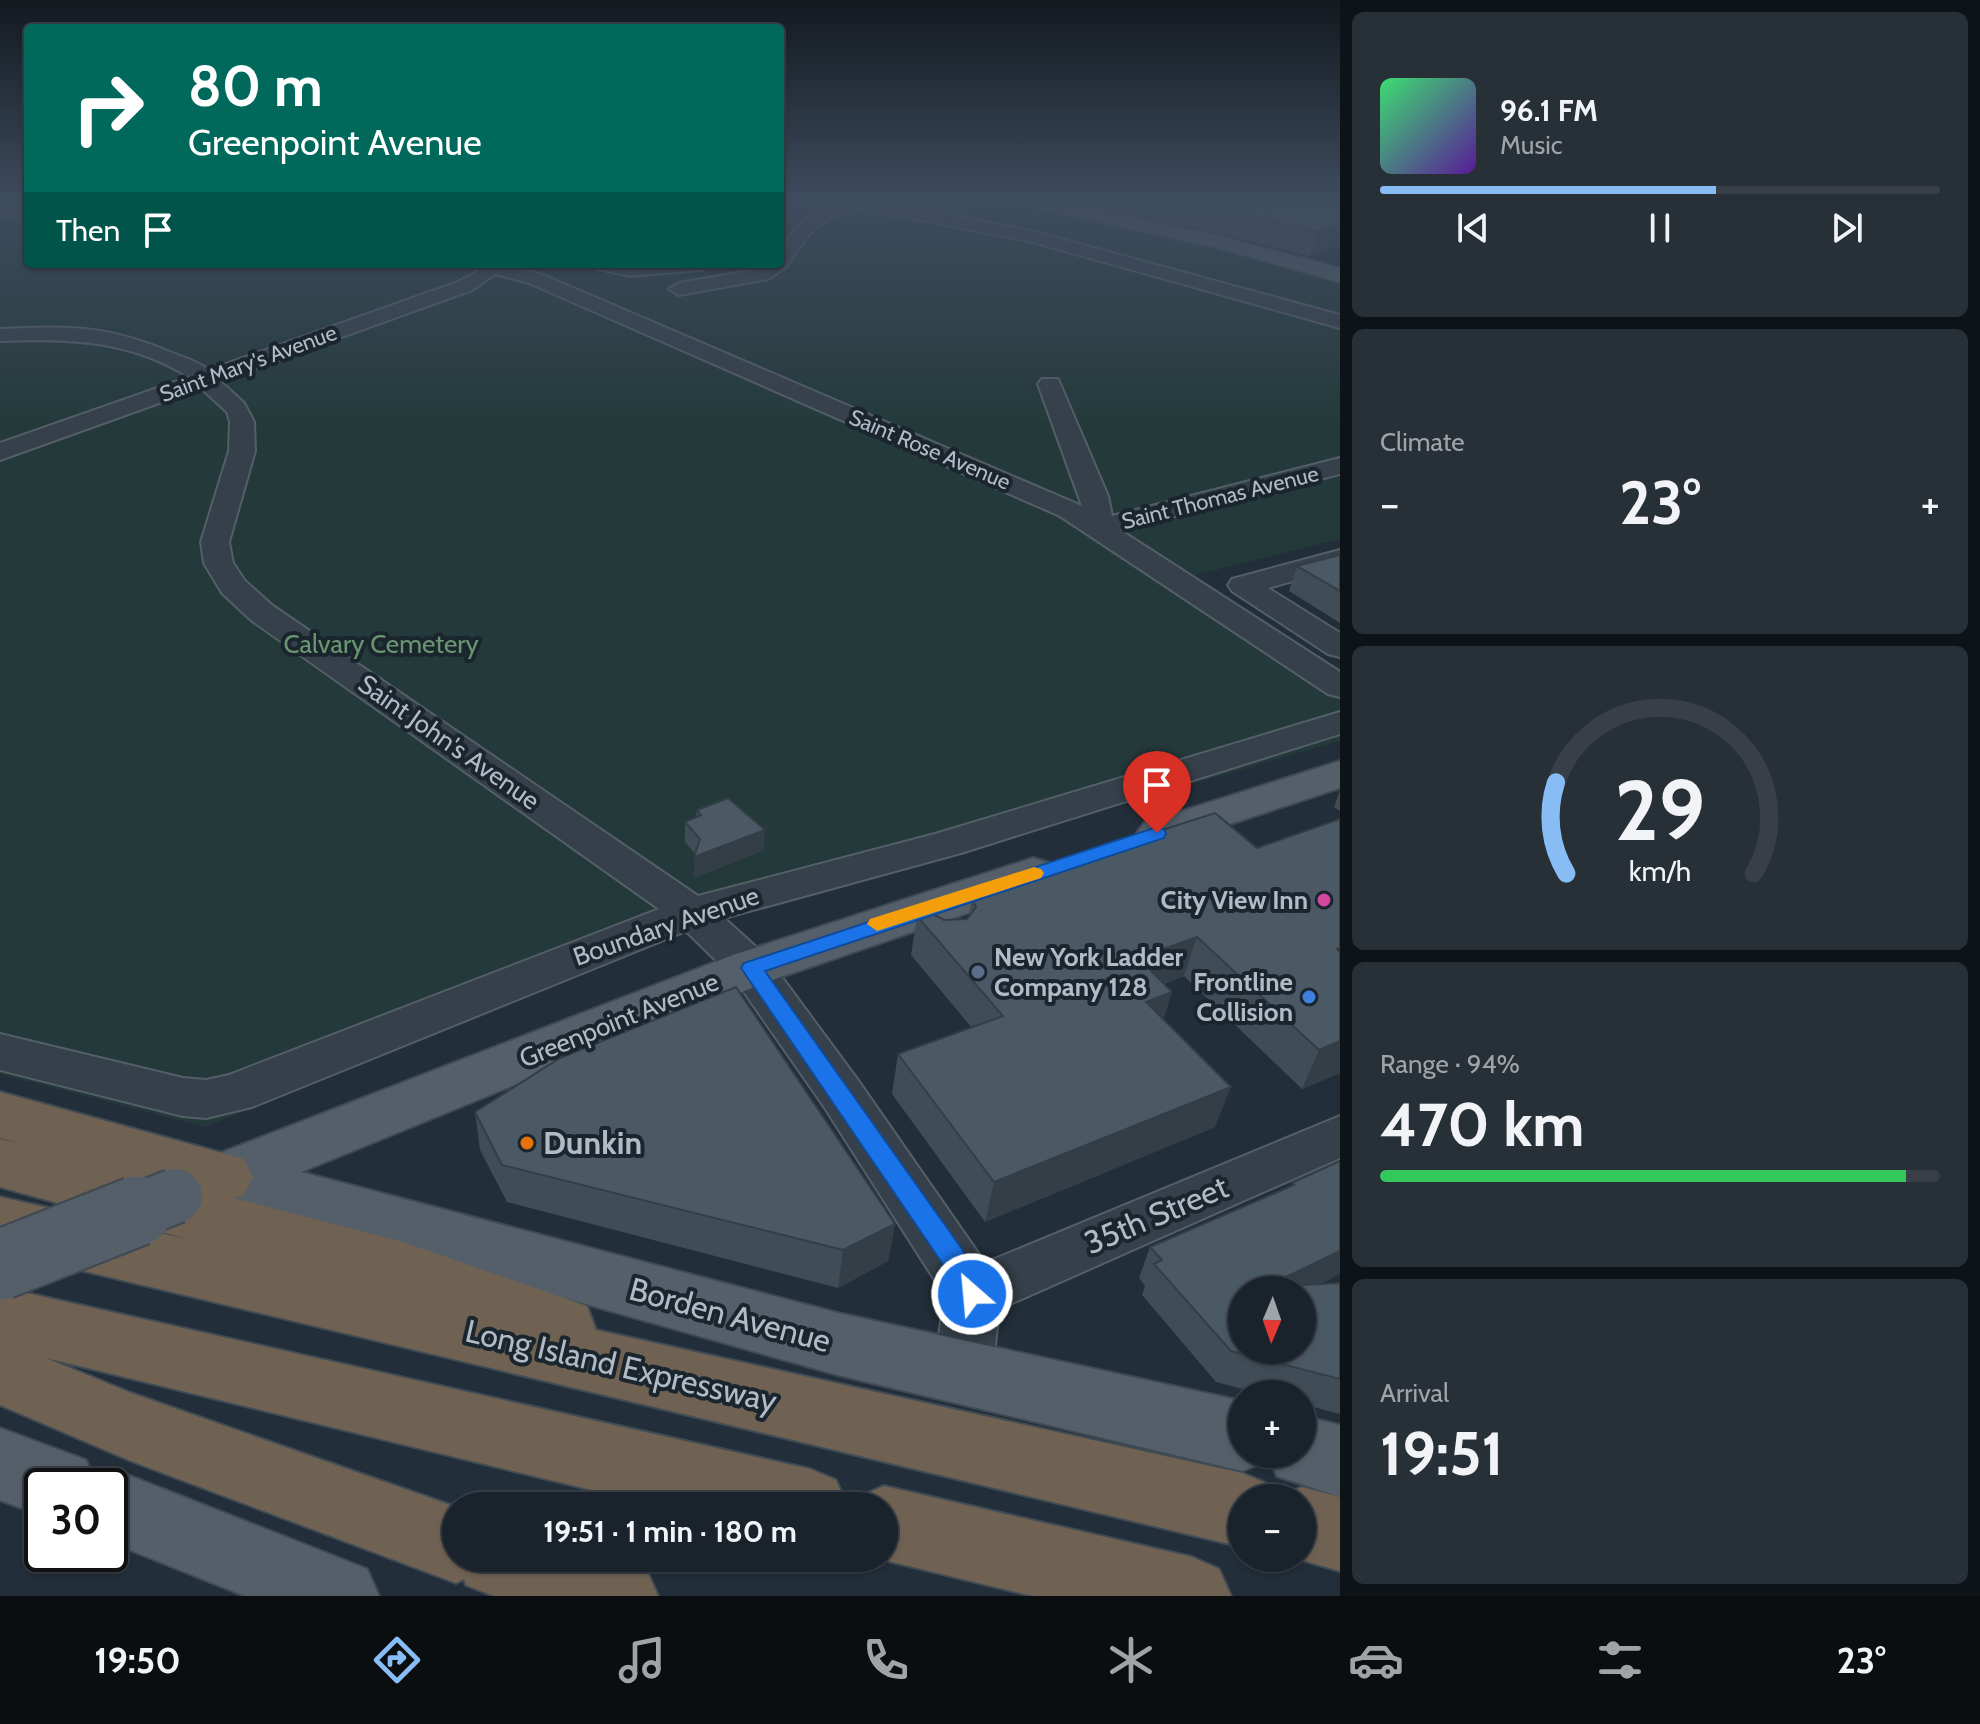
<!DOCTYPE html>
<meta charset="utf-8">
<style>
:root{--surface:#1a222b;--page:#272f37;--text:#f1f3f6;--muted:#9fa4a9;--line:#383f47;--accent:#88bcf4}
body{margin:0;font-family:Cabin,sans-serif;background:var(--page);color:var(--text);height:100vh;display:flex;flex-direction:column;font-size:30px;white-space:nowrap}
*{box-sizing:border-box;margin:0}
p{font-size:26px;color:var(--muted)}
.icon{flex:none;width:44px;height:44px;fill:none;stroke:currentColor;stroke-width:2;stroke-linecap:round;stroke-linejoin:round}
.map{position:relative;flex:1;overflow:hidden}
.side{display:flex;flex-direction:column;gap:12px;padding:12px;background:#0e1318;width:640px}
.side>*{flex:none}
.top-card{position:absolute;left:24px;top:24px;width:760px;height:244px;border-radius:8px;box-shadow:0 2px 6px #0004,0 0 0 2px var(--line);background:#00695c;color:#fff;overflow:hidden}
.needle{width:52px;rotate:182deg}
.tools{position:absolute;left:1228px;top:1276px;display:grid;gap:16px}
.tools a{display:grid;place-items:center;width:88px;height:88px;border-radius:50%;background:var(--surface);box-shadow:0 2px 6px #0004,0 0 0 2px var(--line);font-size:40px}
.speed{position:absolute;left:24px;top:1468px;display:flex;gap:16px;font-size:40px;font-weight:700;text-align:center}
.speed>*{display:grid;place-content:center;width:104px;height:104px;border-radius:50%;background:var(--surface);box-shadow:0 2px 6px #0004,0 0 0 2px var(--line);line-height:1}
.speed .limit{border:4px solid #111;border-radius:12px;background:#fff;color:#111}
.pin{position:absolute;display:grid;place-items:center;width:68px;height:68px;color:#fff;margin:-82px -34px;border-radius:50% 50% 50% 0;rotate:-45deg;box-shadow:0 0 8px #0007}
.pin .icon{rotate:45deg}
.me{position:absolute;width:88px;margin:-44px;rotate:333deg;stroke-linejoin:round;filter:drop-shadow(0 0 6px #0008)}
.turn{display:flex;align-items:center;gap:28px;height:168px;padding:0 32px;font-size:36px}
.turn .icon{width:104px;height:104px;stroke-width:2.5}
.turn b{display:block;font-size:56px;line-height:68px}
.then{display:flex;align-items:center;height:76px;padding:0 32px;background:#0003;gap:16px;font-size:30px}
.big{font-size:60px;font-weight:700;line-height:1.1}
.side .card{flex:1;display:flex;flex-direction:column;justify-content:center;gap:12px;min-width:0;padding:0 28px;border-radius:12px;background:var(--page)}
.side .dial{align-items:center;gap:0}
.dial svg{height:208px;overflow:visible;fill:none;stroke:var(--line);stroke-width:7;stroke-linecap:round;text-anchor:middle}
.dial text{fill:var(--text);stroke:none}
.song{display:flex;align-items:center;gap:24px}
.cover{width:96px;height:96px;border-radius:12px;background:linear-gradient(135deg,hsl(140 70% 55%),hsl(270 70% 35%))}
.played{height:8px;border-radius:4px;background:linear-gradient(90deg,var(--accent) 60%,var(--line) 60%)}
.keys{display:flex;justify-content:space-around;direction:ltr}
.heat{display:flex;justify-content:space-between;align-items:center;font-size:44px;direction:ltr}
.charge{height:12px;border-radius:6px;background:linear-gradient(90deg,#34c759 94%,var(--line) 0)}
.trip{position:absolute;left:442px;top:1492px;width:456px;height:80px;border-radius:40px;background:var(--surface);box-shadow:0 2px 6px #0004,0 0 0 2px var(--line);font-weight:700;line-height:80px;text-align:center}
.tabs{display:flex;height:128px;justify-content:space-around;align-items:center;background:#0a0e11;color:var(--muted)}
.tabs .icon{width:56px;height:56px}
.tabs .current{color:var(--accent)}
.tabs b{font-size:36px;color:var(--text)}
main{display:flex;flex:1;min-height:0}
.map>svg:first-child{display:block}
</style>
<main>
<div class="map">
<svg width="1340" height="1596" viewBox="0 0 1340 1596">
<rect width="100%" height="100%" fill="#222e39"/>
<!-- green -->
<path fill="#243a3a" d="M0,201H28V264H780V201H1001L1214,249L1340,285V539L1195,575L1340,669V741L706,925L205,1127L0,1074Z"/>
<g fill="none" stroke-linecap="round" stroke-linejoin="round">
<defs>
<path id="minor" d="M832,201H875L1032,231L1340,315V328L1029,241L847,206L810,233L785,268L768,279L679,295L669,289L679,283L755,270L765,264H780C780,233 809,218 832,201Z
M28,202V212L0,218V208Z
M483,264H502L543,275L1082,506L1038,384L1042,379H1058L1108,496L1112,516L1340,458V474L1120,530L1340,672V697L1328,694L1060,516L529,283L495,274L472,290L220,381L244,403L254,422L255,451L229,542L233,563L245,581L273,606L698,896L935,834L1340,712V734L961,853L724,918L767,957L857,1079L985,1263L1340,1116V1158L999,1309L992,1372L984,1392L963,1400L942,1392L934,1372L943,1307L941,1290L823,1105L735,979L686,931L252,1107L206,1118L183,1116L0,1070V1034L183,1078L206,1080L229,1075L659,909L251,620L222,593L204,563L201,542L229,451L230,422L227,412L201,388L0,460V443L189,377C127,339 70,339 0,341V329C68,326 106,325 170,352C183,357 197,361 209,370L458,282L475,273Z
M592,264H710L701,270L630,276L594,268Z
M1340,550V568L1268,588L1340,633V657L1328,654L1232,591L1228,585L1232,579Z"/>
<path id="major" d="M1021,201H1058L1219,236L1340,268V282L1215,247L1024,205Z
M1340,761V788L1160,847L1144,843L1137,833L1144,823Z
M1033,858L1050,863L1057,874L1050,885L769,981L301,1172L838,1313L1242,1401V1454H1302V1416L1340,1425V1497L1277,1476L1269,1456L1267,1461L1242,1471L838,1375L226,1203L192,1215L171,1208L162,1190L171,1172L733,955Z
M0,1428L86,1460L92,1476L110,1468L367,1569L379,1596H245L110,1542V1486H42V1516L0,1500Z"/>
<path id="highway" d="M0,1092L244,1159L253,1177L244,1195L234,1198L403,1242L587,1306L596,1330L1242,1473L1268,1484L1274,1498H1242V1547L0,1251V1197L187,1239L0,1187V1139L21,1144L0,1138Z
M0,1287L810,1469L836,1480L847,1506H658L46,1358L131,1393L456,1507V1558H620L646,1569L658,1596H494L466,1585L464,1579L456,1583L131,1461L0,1405Z
M884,1486L1192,1557L1219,1569L1231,1596H1033L884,1560L879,1558H884V1506H854L858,1497Z
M1302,1487L1340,1497V1571L1295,1558H1302V1498H1276Z"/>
</defs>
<!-- minor casing -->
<use href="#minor" stroke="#545e67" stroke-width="4"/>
<!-- major casing -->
<use href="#major" stroke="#3f4953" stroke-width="4"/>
<!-- highway casing -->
<use href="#highway" stroke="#414b54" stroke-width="4"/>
<!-- minor -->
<use href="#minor" fill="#36404a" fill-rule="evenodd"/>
<!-- major -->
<use href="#major" fill="#545f6a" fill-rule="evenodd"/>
<!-- highway -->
<use href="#highway" fill="#6f6253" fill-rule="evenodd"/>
<defs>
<path id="major-bridge-far1" d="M132,1213L175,1196"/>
<path id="major-bridge" d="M0,1265L137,1211"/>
</defs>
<!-- major-bridge-far1 casing -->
<use href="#major-bridge-far1" stroke="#3f4953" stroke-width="58" stroke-linecap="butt"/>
<!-- major-bridge casing -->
<use href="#major-bridge" stroke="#3f4953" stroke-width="73" stroke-linecap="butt"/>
<!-- major-bridge-far1 -->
<use href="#major-bridge-far1" stroke="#545f6a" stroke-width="54"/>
<!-- major-bridge -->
<use href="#major-bridge" stroke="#545f6a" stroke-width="69"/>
</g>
<!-- wall -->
<path fill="#404d57" d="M1068,201H1340L1310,256L1214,232Z
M1340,555V623L1289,591L1297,566Z
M1340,790V811L1334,807Z
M697,810L764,850L694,878L695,854L685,842V822L696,817Z
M1215,813L1340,1073L1302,1089L1184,976L1164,984V1019L1215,1127L985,1222L892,1094L898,1054L972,1028L911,955L917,916L944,920L967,919L969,916L972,898L977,897L978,889Z
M475,1112L895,1224L888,1261L838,1288L507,1202L480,1150Z
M1292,1183L1340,1274L1320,1284L1340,1283V1414L1302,1404V1394H1262L1216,1382L1142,1295L1145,1286L1139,1278L1150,1247L1291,1187Z"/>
<!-- shaded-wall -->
<path fill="#343e47" d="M1340,224V245L1310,256L1317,232Z
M765,830L764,850L694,878V857Z
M1197,937L1184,976L1127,997L1138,958Z
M1172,992L1160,1031L1146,1002Z
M1340,1041V1073L1302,1089L1319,1050Z
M1231,1087L1215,1127L985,1222L994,1182Z
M895,1224L888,1261L838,1288L843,1250Z
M1340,1251V1274L1302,1293L1265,1287Z"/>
<!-- building -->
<path fill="#4b5965" stroke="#343e47" stroke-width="2" fill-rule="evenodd" d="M1182,201H1340V224L1317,232L1219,209Z
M1340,555V591L1297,566Z
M728,798L765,830L694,857L700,839L685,822L701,815L697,810Z
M1215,813L1257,848L1340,819V948L1337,949L1340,952V1041L1319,1050L1197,937L1138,958L1172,992L1146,1002L1231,1087L994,1182L898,1054L1003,1016L917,916L929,912L944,920L967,919L976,907L972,898L983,895L978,889Z
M736,987L895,1224L843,1250L502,1165L475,1112L560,1058Z
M1340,1161V1251L1265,1287L1340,1283V1379L1231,1351L1154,1264L1162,1260L1150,1247L1294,1185L1292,1183ZM1242,1290H1302V1350H1242Z"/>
<!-- sky -->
<linearGradient id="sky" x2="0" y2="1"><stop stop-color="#13191f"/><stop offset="0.47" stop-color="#3e4c5f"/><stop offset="1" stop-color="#3e4c5f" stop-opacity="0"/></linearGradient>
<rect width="1340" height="425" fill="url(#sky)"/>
<!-- route -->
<path fill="#1a73e8" stroke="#114b97" stroke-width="2" d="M1157,827L1164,829L1166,833L1164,838L765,971L962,1249L985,1294L981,1303L972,1306L962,1303L944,1266L741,968L744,963Z"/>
<!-- slow -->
<path fill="#f59e0b" d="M1034,867L1041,869L1044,873L1041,878L877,931L867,924L870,919Z"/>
<!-- markers -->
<circle fill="#d1479c" stroke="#1b252e" stroke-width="3" cx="1324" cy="900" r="8"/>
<circle fill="#5c6f8a" stroke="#1b252e" stroke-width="3" cx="978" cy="972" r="8"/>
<circle fill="#3f7fe0" stroke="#1b252e" stroke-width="3" cx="1309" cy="997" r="8"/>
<circle fill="#e8710a" stroke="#1b252e" stroke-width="3" cx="527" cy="1143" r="8"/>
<g text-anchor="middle" stroke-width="8" stroke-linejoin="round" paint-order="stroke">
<!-- far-street labels -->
<g font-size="22" fill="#b1bbc6" stroke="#1b252e">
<text transform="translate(248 363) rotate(-20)" y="8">Saint Mary's Avenue</text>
<text transform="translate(930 449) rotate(23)" y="8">Saint Rose Avenue</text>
<text transform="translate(1220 497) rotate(-14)" y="8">Saint Thomas Avenue</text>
</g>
<!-- park labels -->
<g font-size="26" fill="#69966f" stroke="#1b252e">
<text x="381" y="653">Calvary Cemetery</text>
</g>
<!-- street labels -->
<g font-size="26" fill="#b1bbc6" stroke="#1b252e">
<text transform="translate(449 742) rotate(35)" y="9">Saint John's Avenue</text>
<text transform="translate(666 926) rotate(-19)" y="9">Boundary Avenue</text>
<text transform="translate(619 1020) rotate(-22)" y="9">Greenpoint Avenue</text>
</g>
<!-- poi labels -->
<g font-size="26" font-weight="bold" fill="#b1bbc6" stroke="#1b252e" text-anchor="end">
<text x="1308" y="909">City View Inn</text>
<text x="994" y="966" text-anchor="start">New York Ladder<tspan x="994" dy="30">Company 128</tspan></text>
<text x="1293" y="991">Frontline<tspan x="1293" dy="30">Collision</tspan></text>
</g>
<!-- near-poi labels -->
<g font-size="32" font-weight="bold" fill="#b1bbc6" stroke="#1b252e" text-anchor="start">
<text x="543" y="1154">Dunkin</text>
</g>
<!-- near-street labels -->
<g font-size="32" fill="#b1bbc6" stroke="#1b252e">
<text transform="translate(1156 1215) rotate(-23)" y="11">35th Street</text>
<text transform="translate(730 1315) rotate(15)" y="11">Borden Avenue</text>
<text transform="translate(621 1366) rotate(13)" y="11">Long Island Expressway</text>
</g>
</g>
</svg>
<div class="tools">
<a><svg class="needle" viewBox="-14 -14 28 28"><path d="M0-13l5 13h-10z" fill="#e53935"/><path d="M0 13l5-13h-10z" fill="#9fa4a9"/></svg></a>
<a>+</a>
<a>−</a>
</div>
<div class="speed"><div class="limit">30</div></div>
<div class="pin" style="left:1157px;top:833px;background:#d93025"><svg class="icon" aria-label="arrive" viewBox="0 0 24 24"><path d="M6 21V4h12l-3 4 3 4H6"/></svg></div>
<svg class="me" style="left:972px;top:1294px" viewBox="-20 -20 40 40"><circle r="17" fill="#1a73e8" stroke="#fff" stroke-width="3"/><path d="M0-11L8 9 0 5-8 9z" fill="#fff"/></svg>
<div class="trip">19:51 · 1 min · 180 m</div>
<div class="top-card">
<div class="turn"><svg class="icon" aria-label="right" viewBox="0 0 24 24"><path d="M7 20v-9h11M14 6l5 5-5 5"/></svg><div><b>80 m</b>Greenpoint Avenue</div></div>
<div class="then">Then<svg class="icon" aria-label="arrive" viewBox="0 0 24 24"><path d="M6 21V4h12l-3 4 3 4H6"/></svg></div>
</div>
</div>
<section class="side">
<div class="card">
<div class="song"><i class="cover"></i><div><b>96.1 FM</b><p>Music</p></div></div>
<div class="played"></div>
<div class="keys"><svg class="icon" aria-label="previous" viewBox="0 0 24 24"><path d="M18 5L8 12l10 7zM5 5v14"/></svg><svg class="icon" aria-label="pause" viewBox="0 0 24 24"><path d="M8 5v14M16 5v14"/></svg><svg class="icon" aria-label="next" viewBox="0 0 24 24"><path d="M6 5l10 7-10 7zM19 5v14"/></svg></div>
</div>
<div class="card"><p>Climate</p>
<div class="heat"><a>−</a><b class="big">23°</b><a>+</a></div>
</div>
<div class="card dial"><svg viewBox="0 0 100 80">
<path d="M14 69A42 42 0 1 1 86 69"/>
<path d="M14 69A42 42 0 0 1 10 34" stroke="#88bcf4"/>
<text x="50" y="56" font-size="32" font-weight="700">29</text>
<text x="50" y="72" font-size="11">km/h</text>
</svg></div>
<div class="card"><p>Range · 94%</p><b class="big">470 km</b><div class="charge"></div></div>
<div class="card"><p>Arrival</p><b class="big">19:51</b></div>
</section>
</main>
<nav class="tabs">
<b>19:50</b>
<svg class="icon current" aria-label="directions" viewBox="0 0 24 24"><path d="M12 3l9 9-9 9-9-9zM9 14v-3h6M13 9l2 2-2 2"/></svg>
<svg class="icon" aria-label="music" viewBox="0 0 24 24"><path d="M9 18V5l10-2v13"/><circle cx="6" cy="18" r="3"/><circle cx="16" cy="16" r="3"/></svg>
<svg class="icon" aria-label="phone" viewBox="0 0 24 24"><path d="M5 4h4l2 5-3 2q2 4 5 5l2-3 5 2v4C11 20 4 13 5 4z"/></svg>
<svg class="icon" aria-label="climate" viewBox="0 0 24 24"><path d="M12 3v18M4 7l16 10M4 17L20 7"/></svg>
<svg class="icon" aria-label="car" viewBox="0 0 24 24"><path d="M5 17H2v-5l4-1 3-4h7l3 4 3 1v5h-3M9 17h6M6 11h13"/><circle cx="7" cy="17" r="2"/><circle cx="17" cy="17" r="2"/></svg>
<svg class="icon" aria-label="filters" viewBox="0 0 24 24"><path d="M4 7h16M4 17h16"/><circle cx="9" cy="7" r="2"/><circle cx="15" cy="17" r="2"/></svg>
<b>23°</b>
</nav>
